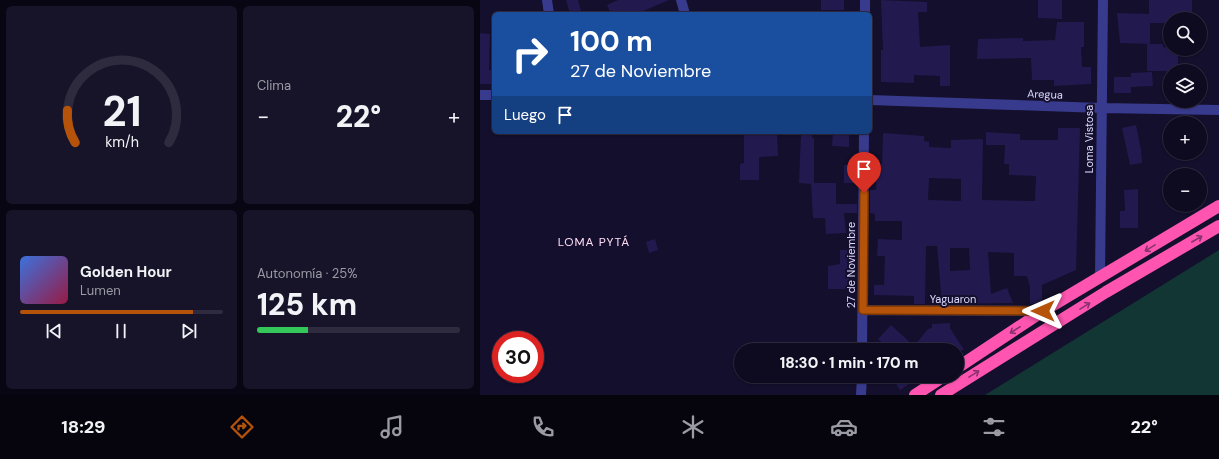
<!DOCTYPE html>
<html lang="es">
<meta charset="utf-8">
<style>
:root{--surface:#0e0b21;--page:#17142a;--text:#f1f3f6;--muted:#9b9ba5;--line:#2e2b3f;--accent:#b45309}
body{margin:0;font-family:"DM Sans",sans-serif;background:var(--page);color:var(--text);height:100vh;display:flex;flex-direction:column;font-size:15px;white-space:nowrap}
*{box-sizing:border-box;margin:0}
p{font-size:13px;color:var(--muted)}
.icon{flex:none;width:22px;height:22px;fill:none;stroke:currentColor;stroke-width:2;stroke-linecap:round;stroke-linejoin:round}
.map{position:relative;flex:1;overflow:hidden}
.side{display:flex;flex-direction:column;gap:6px;padding:6px;background:#080612;width:480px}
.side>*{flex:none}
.hud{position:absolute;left:12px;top:12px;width:380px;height:122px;border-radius:6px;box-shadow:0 1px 3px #0004,0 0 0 1px var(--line);background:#1a4fa0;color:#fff;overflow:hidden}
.tools{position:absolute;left:683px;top:12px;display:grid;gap:8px}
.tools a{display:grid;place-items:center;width:44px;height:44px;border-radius:50%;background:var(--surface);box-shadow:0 1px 3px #0004,0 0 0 1px var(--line);font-size:20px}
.speed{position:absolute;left:12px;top:331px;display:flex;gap:8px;font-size:20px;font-weight:700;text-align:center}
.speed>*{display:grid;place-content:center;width:52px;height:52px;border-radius:50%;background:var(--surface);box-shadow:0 1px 3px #0004,0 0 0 1px var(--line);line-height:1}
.speed .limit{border:6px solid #d22;background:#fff;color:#111}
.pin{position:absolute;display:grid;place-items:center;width:34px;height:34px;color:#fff;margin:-41px -17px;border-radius:50% 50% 50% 0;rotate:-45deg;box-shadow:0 0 4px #0007}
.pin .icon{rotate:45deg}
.me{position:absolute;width:44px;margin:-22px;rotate:270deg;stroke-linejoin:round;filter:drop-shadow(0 0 3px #0008)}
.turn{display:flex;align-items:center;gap:14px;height:84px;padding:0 12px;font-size:18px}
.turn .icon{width:52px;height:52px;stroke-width:2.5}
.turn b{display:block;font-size:28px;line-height:34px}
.then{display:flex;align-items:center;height:38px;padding:0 12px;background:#0003;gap:8px;font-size:15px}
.big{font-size:30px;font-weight:800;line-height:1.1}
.side .card{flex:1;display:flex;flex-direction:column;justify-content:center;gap:6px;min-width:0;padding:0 14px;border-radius:6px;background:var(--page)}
.side .dial{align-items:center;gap:0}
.dial svg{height:104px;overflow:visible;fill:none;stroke:var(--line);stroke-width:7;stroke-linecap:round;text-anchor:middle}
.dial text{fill:var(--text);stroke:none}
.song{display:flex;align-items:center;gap:12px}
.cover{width:48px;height:48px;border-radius:6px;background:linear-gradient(135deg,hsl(220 70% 55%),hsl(340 70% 35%))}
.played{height:4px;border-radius:2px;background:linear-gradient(90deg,var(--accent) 85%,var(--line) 85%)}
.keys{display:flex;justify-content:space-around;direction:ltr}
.heat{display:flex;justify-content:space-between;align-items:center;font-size:22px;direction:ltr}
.charge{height:6px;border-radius:3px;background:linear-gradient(90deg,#34c759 25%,var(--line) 0)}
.side .tiles{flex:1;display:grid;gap:6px;grid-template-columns:repeat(2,1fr)}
.trip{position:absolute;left:254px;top:343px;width:230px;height:40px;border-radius:20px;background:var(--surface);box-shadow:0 1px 3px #0004,0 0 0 1px var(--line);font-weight:800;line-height:40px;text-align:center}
.menu{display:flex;height:64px;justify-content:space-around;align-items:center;background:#06040d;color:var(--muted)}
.menu .icon{width:28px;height:28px}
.menu .active{color:var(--accent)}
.menu b{font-size:18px;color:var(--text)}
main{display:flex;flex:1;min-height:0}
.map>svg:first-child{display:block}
</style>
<main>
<section class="side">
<div class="tiles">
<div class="card dial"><svg viewBox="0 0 100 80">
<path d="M14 69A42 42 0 1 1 86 69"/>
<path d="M14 69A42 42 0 0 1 8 44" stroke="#b45309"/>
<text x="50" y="56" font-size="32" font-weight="700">21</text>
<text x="50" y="72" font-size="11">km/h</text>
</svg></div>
<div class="card"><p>Clima</p>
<div class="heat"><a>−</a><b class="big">22°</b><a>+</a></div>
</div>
<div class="card">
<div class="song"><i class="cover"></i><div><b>Golden Hour</b><p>Lumen</p></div></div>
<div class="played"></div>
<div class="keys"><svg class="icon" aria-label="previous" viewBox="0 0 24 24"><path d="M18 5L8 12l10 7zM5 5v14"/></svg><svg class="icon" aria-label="pause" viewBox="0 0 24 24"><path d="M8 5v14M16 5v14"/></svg><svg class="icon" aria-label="next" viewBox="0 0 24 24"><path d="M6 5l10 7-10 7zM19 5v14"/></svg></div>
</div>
<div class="card"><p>Autonomía · 25%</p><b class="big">125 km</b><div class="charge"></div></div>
</div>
</section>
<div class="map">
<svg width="739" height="395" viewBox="0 0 739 395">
<rect width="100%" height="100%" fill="#130f2c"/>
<!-- green -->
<path fill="#123633" d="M739,250V395H505Z"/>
<!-- building -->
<path fill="#221a4e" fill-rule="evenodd" d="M86,0H98L102,14H90Z
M138,0H189L156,14H131L127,5Z
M341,0H364V10H341Z
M401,0L447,2V12H438L440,47L470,45V86H460V76L434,75V83L401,82V50H403Z
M558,0H582V19L558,18Z
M669,0H712V13H700L699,19H690V23H670V44L640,43L637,13L669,14Z
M577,22H604V47H601L602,67H611V84L574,86V80H552L551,58L497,59L498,39L543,38V41L575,40Z
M0,33L10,34L9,70H14V84H0Z
M667,44H683V47L698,49V71H667Z
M672,72L673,86L651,87V93H634V77H651V73Z
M656,125L661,150L662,163L650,165L642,128Z
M578,128H600L596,270L562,285V303L550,304V287L547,276H534V253L508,252L511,294L527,288L533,303L462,304L457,246H446L445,304H434V296L394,295V285H404L405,256H397L398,239L422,240V221H395V214L390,213V190H396L397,164H402L403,133L444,136V141L449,142V147L471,148V140L503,139L502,200L555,201L556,176L529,175V164H524L525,145H506V132L540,134V140H578ZM449,178L481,179V201L448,200ZM470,248H489L490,270L470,271Z
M264,132H297L298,156L279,157V180H260V164L264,163Z
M321,132H332V138H334V183H356V204H377V213H364L366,233L346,234L345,218H333L331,184L319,183Z
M353,132H369V147L352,146Z
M364,165H374V183H364Z
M658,189V228H640V211H645L644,190Z
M175,239L178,250L169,253L166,242Z
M360,250H372V271H369V289H348V266L360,264Z
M470,323V328L484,350H410L398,339L411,325L434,346L448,329L452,328V324Z
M411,376H441L420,390Z"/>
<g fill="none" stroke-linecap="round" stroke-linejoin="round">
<!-- minor -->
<path stroke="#383a8d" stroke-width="10" d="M67,0L69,14
M201,0L205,14
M385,14V0
M0,95H14
M390,100L621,108L739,110
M620,277L623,0
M383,310L563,311
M382,350L384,132
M381,395L382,376"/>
<!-- highway -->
<path stroke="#ff55b1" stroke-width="12" d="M477,368L563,311L739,206
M435,395L464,376
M461,395L626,292L739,226"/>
</g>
<!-- one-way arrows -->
<defs><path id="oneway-shaft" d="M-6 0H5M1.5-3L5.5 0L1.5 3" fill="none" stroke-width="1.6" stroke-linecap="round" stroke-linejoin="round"/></defs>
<g stroke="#89326e">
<use href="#oneway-shaft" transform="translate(717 239) rotate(-30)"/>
<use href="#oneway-shaft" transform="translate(670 248) rotate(149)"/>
<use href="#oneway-shaft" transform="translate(605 306) rotate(-32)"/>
<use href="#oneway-shaft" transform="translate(535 330) rotate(147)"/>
<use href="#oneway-shaft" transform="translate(494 374) rotate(-32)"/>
</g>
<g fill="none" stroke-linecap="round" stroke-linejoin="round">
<defs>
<path id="route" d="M384,193L383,310L563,311"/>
</defs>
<!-- route casing -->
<use href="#route" stroke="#753606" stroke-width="10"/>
<!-- route -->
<use href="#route" stroke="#b45309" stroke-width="7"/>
</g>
<g text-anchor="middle" stroke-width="4" stroke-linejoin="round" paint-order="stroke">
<!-- street labels -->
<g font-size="11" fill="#dcdaff" stroke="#130f2c">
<text transform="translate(565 94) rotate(2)" y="4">Aregua</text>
<text transform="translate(609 139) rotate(-90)" y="4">Loma Vistosa</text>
<text transform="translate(371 265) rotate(-90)" y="4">27 de Noviembre</text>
<text x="473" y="303">Yaguaron</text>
</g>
<!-- neighbourhood labels -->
<g font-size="12" letter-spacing="1" fill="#ffdcf5" stroke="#130f2c">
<text x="114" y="246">LOMA PYTÁ</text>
</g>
</g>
</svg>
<div class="tools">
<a><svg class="icon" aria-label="search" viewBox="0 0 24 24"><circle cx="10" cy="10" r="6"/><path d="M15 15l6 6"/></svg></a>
<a><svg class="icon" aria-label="layers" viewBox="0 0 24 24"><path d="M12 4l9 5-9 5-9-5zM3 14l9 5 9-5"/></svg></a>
<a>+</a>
<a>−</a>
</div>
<div class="speed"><div class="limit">30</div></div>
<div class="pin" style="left:384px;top:193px;background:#d93025"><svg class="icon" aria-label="arrive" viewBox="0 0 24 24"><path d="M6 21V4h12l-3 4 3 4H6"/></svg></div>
<svg class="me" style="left:563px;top:311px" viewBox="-20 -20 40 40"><path d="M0-17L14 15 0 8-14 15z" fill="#b45309" stroke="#fff" stroke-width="4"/></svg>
<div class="trip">18:30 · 1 min · 170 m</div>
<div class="hud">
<div class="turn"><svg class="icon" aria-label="right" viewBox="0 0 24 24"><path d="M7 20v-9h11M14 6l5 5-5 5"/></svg><div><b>100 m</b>27 de Noviembre</div></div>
<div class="then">Luego<svg class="icon" aria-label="arrive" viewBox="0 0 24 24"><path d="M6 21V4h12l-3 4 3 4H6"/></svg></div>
</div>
</div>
</main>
<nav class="menu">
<b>18:29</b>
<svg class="icon active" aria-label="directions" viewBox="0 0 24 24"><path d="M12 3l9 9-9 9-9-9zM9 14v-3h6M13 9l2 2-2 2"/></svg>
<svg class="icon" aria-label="music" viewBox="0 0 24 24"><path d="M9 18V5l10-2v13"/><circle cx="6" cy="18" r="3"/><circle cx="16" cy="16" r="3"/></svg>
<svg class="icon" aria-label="phone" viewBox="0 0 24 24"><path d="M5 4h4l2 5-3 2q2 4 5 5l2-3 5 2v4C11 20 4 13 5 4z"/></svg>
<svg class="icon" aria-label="climate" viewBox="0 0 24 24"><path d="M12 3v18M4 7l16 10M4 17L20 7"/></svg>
<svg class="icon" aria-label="car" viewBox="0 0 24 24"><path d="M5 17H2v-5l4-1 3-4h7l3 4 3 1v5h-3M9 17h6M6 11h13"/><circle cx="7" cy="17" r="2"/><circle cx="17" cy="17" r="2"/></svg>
<svg class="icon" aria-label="filters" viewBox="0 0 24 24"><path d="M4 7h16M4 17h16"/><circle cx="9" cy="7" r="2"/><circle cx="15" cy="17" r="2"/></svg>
<b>22°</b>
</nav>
